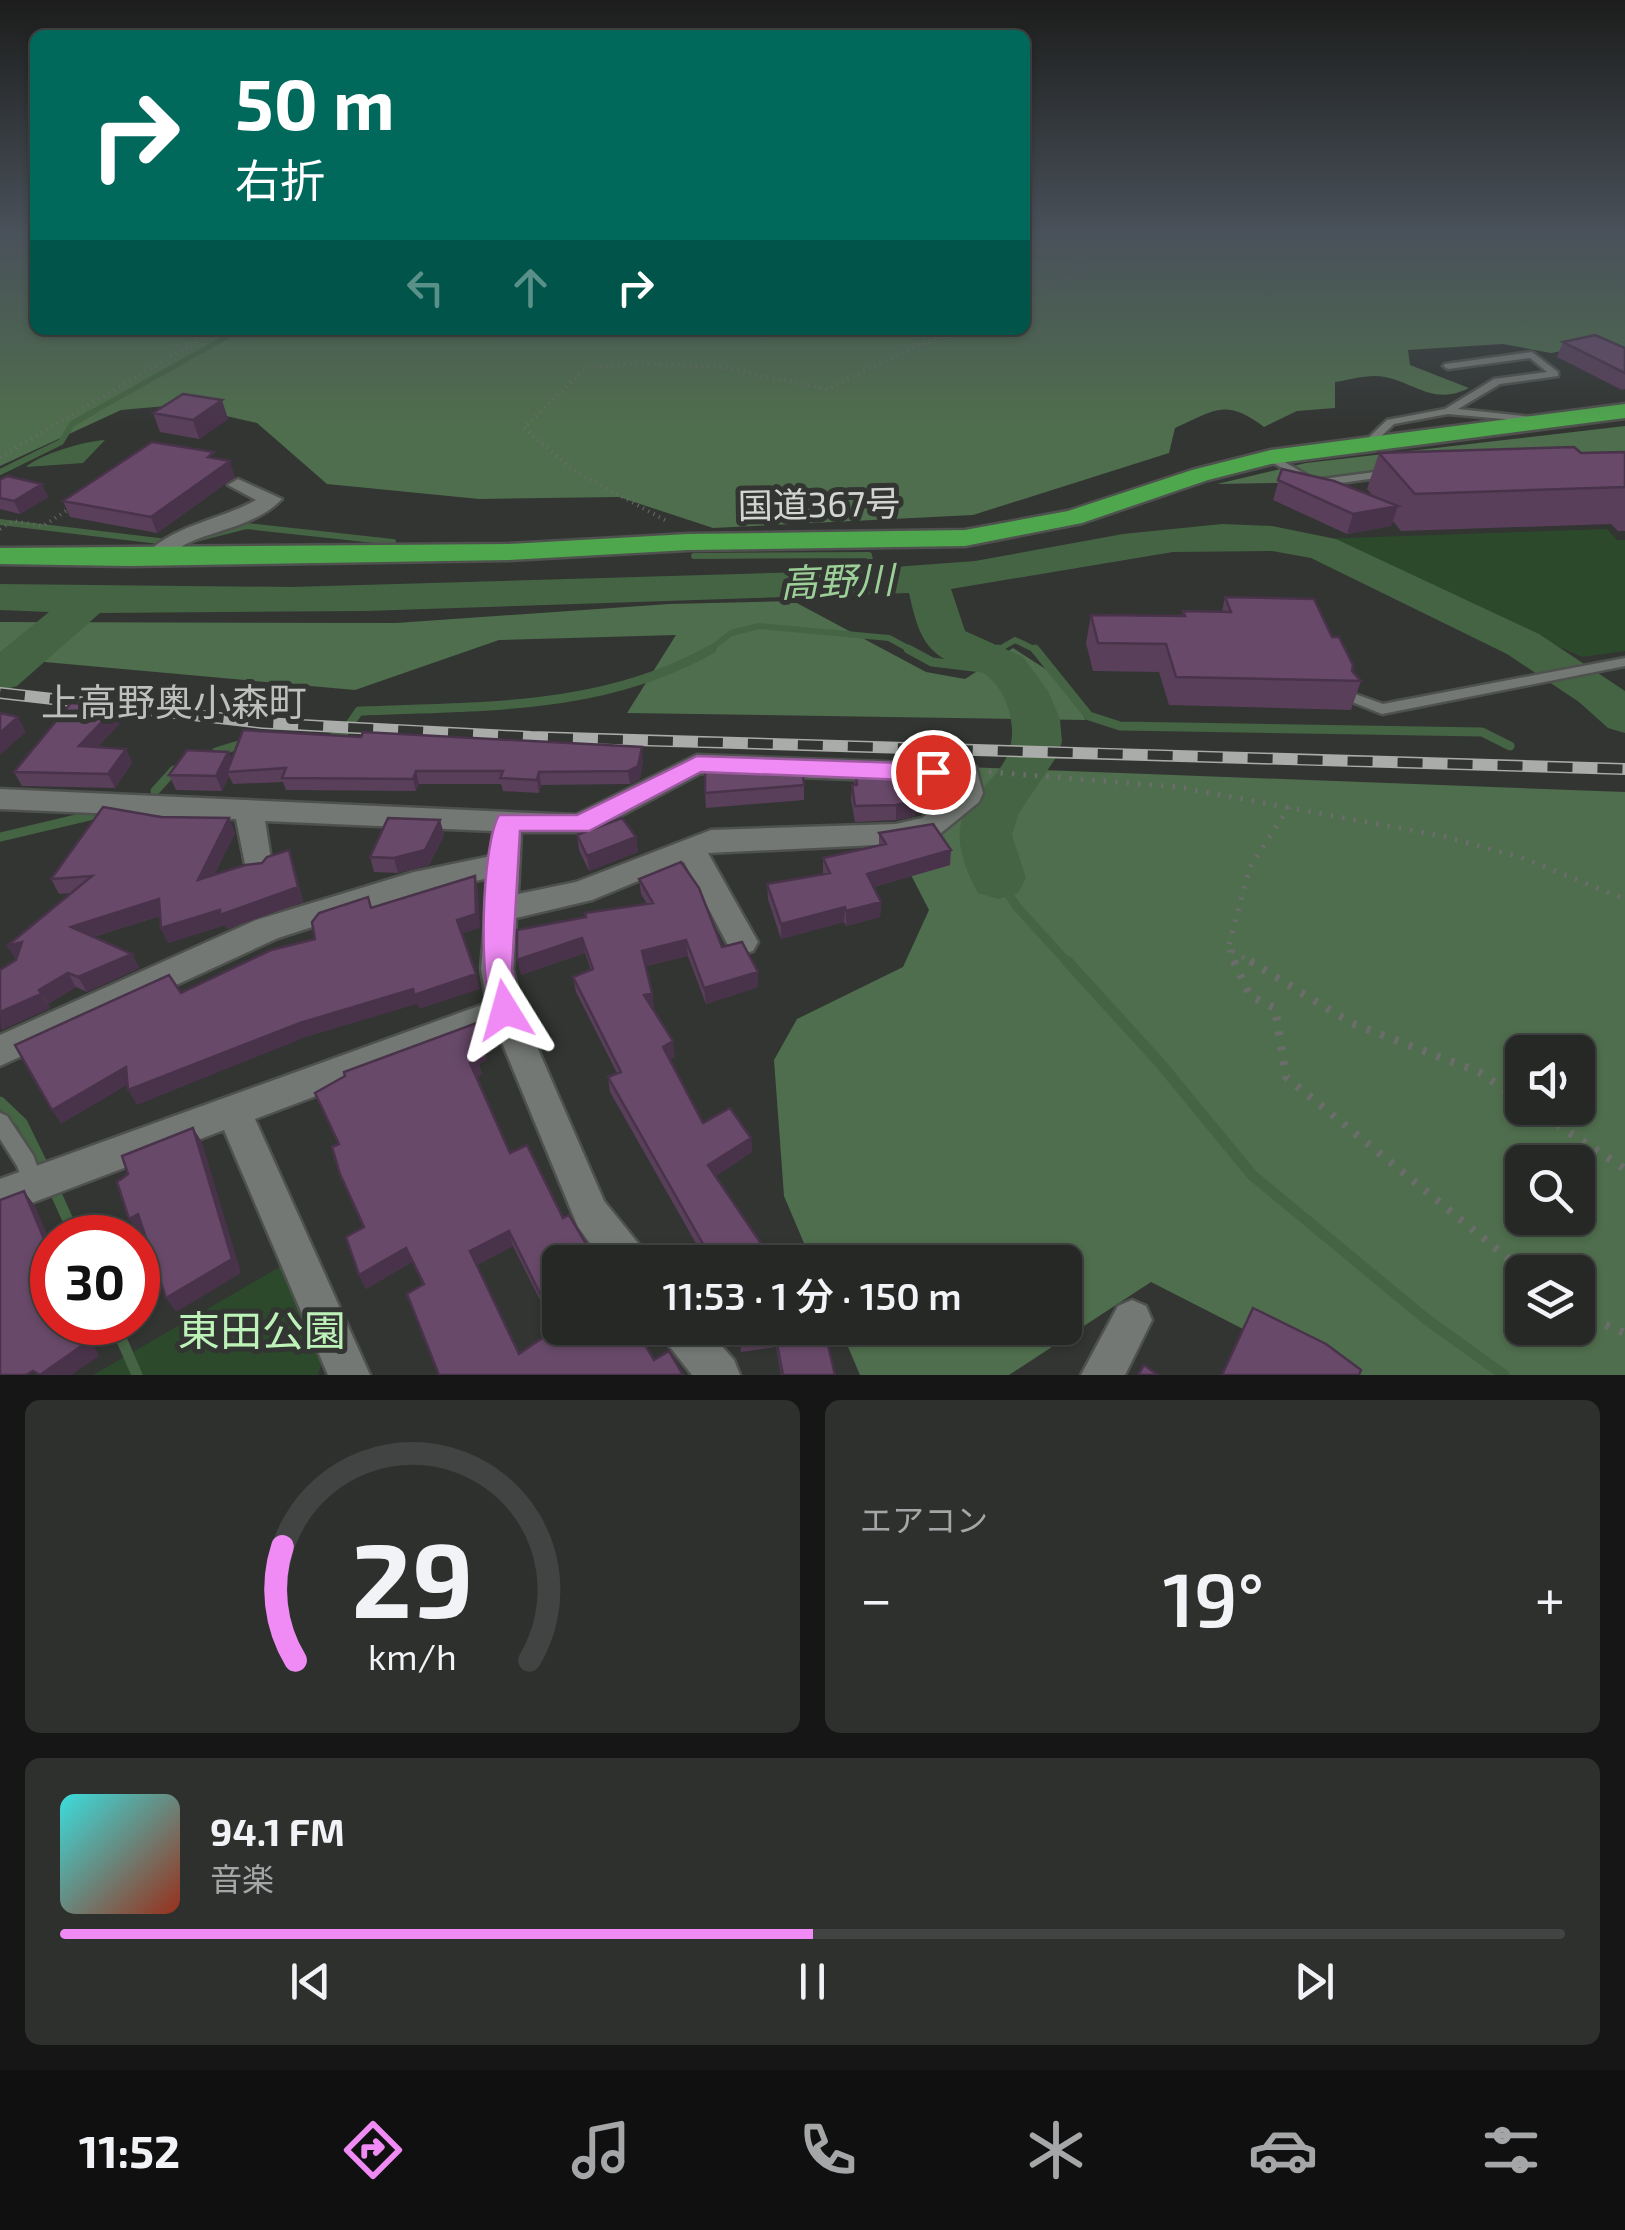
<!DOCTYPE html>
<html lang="ja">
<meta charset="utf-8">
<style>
:root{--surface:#262826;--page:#2e302e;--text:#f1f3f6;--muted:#a4a6a7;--line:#424443;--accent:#f08bf5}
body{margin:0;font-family:"Exo 2","Noto Sans JP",sans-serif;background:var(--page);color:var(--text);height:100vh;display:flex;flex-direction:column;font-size:38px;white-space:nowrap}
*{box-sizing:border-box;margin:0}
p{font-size:32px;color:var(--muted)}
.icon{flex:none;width:55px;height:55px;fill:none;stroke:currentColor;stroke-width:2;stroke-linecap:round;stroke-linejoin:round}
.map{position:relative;height:1375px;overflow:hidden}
.details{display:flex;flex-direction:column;gap:25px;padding:25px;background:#151615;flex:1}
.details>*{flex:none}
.hud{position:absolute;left:30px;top:30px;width:1000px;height:305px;border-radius:15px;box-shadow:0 2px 8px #0004,0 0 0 2px var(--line);background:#00695c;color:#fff;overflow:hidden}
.tools{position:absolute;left:1505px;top:1035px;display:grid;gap:20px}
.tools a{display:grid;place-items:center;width:90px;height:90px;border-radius:15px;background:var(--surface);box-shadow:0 2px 8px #0004,0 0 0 2px var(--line);font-size:50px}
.speed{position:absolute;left:30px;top:1215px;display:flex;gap:20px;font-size:50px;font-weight:700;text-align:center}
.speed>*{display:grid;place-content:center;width:130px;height:130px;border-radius:50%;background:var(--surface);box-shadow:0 2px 8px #0004,0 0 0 2px var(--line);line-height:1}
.speed .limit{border:15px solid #d22;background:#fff;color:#111}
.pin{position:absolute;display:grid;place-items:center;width:85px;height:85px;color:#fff;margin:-42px;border:5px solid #fff;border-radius:50%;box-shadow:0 2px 10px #0007}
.me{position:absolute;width:110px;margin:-55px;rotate:352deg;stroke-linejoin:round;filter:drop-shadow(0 0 8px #0008)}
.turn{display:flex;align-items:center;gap:35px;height:210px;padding:0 40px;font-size:45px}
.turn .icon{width:130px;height:130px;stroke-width:2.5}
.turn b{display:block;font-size:70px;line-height:85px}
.lanes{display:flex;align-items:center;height:95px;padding:0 40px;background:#0003;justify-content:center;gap:50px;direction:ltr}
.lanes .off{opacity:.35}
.big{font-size:75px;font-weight:600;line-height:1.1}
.details .card{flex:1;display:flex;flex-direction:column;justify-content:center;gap:15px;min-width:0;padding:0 35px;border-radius:15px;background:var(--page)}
.details .dial{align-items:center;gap:0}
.dial svg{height:260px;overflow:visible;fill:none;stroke:var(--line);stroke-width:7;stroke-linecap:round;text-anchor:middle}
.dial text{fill:var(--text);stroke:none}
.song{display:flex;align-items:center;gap:30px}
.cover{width:120px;height:120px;border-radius:15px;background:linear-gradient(135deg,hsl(180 70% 55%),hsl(10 70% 35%))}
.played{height:10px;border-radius:5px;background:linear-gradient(90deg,var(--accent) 50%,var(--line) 50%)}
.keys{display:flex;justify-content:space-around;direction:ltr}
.heat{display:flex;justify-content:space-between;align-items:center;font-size:55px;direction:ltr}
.details .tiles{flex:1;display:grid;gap:25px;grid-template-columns:1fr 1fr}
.card:last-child{grid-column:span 2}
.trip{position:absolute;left:542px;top:1245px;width:540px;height:100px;border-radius:15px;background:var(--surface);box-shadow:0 2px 8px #0004,0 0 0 2px var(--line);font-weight:600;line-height:100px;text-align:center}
.menu{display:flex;height:160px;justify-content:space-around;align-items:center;background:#0f100f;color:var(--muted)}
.menu .icon{width:70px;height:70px}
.menu .on{color:var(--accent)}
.menu b{font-size:45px;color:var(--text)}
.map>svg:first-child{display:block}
</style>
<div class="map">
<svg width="1625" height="1375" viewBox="0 0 1625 1375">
<rect width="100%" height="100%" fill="#323532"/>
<!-- green -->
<path fill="#2c492b" d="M1607,529L1617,540H1625V651L1582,657L1318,539Z
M283,1265L323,1359L318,1375H93Z"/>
<!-- forest -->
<path fill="#4f6e4d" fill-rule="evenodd" d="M0,234H35V330H1025V234H1625V353L1589,346L1551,353L1503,344L1408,350L1410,365L1469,388C1430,408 1411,377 1375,376C1362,376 1348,380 1335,382V408L1297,411L1264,427C1226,398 1215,410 1175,428L1169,453L973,515L713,528L619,497L479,499L327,484L257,423L177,405L121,410L0,466Z
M1625,426V462L1548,478L1217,484L1306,463Z
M793,601L926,672L965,679L1013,648L1058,677L1086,720L627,713L676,635L499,640L355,690L0,658V622L396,623L669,604Z
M964,767L1625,792V1375H1333L1151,1282L1009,1375H860L840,1328H1065V1262H812L784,1196L774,1060L797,1019L903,967L929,910L910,873L941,803ZM1522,1052H1578V1108H1522ZM1522,1162H1578V1218H1522ZM1522,1272H1578V1328H1522Z"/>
<!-- water -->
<path fill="#456443" d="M105,440L83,463L26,467C40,454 85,441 105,440Z"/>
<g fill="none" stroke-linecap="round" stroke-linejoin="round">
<!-- stream-far3 -->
<path stroke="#456443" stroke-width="5" d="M89,414L237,331"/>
<!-- stream-far2 -->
<path stroke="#456443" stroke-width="6" d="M0,472L61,442L72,424L93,412
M0,522L167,542
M191,540L246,526L393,542
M694,556L869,555L874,581
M708,651L731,633L759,626L889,638L913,651
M996,651L1015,640L1038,651"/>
<!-- stream-far1 -->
<path stroke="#456443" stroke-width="9" d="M908,649L932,662L982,668L998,649
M1035,649L1089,716L1120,726L1482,732L1510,746
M328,739L343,734L359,711C481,706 602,711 712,649
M216,752L245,743
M155,791L174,770
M0,837L106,812
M998,878L1017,907L1069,964"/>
<!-- stream -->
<path stroke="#456443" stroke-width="11" d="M1067,961L1160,1063L1252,1175L1426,1319L1504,1375
M0,1102L22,1123L45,1170
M53,1187L76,1238
M114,1322L137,1375"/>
<!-- river -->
<path fill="#456443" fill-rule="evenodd" d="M1222,524L1272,526L1336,539L1539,634L1625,691V733L1608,728L1579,702L1507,654L1311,558L1272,551L1173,552L951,589L965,631L1023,657L1048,691L1060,719L1062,742L1057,756L1019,813L1012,835L1026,878L1018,893L998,899L978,893C921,789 1015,796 1012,729C1011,704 997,676 973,668C961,663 947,663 937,654C919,640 914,615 909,593L365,611L100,613L17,686L0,691V652L49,612L0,610V584L292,587L840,571L975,561L1123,534Z"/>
<defs>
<path id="lane" d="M1532,352L1558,372V376L1500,384L1458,409L1532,417L1537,420L1536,422L1448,414L1394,424L1370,447H1362L1361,445L1387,420L1445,409L1494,379L1547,372L1530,358L1448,369L1443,366L1445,364Z
M1271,454L1315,480L1390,470L1395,473L1390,476L1313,487L1267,459V455Z
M1625,658V666L1382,714L1347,700L1345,697L1352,693L1383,704Z
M0,1113L7,1116L33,1155L44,1184L41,1191L34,1194L27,1191L17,1166L0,1139Z"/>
<path id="street" d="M238,479L282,499C257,525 219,529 188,543C172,550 164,567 146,563L143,558C168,526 221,520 256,500L228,485Z
M697,755L966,765L976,767L983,793L979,802L941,833L896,844L708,853L758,942L753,951L742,954L731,951L684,862L592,900L516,918L513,969L521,1010L604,1201L642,1248L647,1262H604L578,1227L496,1028L255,1119L370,1375H328L224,1130L0,1215V1179L487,1003L481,969L489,878L415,894L278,938L0,1066V1035L256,920L414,872L491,856L493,831L265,821L272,866L267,874L257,877L247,874L236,819L0,809V789L576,815ZM701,773L954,783L955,793L922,818L896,824L711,830L576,882L518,894L521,832H590Z
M1132,1300L1146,1306L1152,1320L1125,1375H1081L1118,1306Z
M660,1328H706L734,1360L740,1375H692L666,1342Z"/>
<path id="highway" d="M1625,404V418L1271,464L1208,480L1082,523L965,546L688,550L509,560L130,566L0,564V548L509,544L688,534L965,530L1068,511L1192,470L1271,450Z"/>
</defs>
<!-- lane casing -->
<use href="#lane" stroke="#4e514e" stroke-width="5"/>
<!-- street casing -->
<use href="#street" stroke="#4e514e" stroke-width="5"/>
<!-- highway casing -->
<use href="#highway" stroke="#4e514e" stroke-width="5"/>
<!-- path-far2 -->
<path stroke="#6a6d6a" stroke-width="4" stroke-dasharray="1 5" stroke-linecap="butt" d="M1025,292L1078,276L1082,250L1072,244L1079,234
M0,457L216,330
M665,520L573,470L524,428L586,368L633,363L722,367L827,389L918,345L963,330
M0,529L13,521L43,526L69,509"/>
<!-- path-far1 -->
<path stroke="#6a6d6a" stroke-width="5" stroke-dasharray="2.5 9" stroke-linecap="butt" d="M989,772L1178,787L1442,836L1520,857L1625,899
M1229,950L1235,964
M1254,964L1228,948L1250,867L1289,807"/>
<!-- path -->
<path stroke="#6a6d6a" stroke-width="8" stroke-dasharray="4 11" stroke-linecap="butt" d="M1234,961L1250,996L1275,1008L1286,1077L1525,1272
M1250,961L1351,1023L1479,1072L1522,1101
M1532,1108L1625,1169
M1578,1313L1625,1333"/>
<!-- lane -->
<use href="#lane" fill="#747874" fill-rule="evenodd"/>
<!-- street -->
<use href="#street" fill="#747874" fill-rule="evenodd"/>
<!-- highway -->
<use href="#highway" fill="#4fa74d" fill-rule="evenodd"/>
<defs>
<path id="rail" d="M0,693L263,723L531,737L1625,769"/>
</defs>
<!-- rail casing -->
<use href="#rail" stroke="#a9aca9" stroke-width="12"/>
<!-- rail -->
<use href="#rail" stroke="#323532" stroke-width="9" stroke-dasharray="25" stroke-linecap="butt"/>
</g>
<!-- wall -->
<path fill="#593f5a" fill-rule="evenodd" d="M1563,342L1625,348V389L1622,390L1557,357Z
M153,413L228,419L199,439L160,432Z
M1625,452V531H1618L1611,524L1401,531L1393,521L1391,526L1347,534L1273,500L1282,469L1373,496L1367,489L1379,453Z
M235,477L157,533L70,517L63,501Z
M0,480L42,484L48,497L20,514L0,509Z
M1225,597L1332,637L1352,671L1361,681L1351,710L1169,705L1159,672L1093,671L1086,643L1091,615L1182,616L1183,611L1222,612Z
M116,707L122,721L98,747L126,749L132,763L115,788L22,786L14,772Z
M228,752L232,760H643L640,779L630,784L541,785L539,793L503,791L501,784H419L416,791L286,790L283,782L233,784L229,776L222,791L176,790L169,775Z
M855,770L946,781L945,796L924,812H915V816L896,820L855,822L851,800L852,785H854Z
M804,785V800L706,808L705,793Z
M161,817L229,818L235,833L214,875L294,865L303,902L227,929L225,925L168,943L161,928L160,916L93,937L132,954L139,968L87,992L76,987L48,1004L50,1008L1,1030L0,970L16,960L72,893L59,894L51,879Z
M440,820L444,835L429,865L398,873L374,872L370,857Z
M879,833L950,865L874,887L881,902L880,917L846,926L844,922L781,939L768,899L767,884L823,874V858L879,845Z
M577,835L636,837L638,852L589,871L579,850Z
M639,879L722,947L758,972V987L706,1004L688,956L646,966L652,993L654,1008H652L675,1057L669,1059L703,1123L751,1138L752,1152L716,1176L767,1262H694L693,1259L702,1254L610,1092L608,1077L617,1073L576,992L573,977L591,970L585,953L521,975L586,917L647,904L641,894Z
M486,1036L487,1060L479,1064L482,1074L477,1077L510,1153L563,1218L654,1360L683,1375H439L423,1285L412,1262L366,1289L359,1275L364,1227L339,1144ZM513,1246L555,1330L519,1354L477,1265Z
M739,1328H824L835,1375H781L776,1347L741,1352Z"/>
<!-- shaded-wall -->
<path fill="#49334a" d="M222,400L228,419L199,439L193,420Z
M230,461L235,477L157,533L151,517Z
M42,484L48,497L20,514L14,501Z
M1398,506L1391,526L1347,534L1353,514Z
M116,707L122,721L86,760L79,746Z
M18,717L26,732L0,755V733Z
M642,747L643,760L640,779L630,784L628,771Z
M126,749L132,763L115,788L108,774Z
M228,752L234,767L227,772L229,776L222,791L216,776Z
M416,771L419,784L416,791L413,779Z
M539,772L541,785L539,793L537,780Z
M946,781L945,796L924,812L925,797Z
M916,801L915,816L896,820V805Z
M229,818L235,833L204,894L198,880Z
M440,820L444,835L429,865L398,873L394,858Z
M636,837L638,852L589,871L587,856Z
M289,850L294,865L303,902L227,929L225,925L168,943L161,928Z
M951,850L950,865L866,889L867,874Z
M475,876L478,890L480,928L461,934L457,920Z
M159,899L166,914L79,941L71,927Z
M881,902L880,917L846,926V911Z
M845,907L844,922L781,939V924Z
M582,938L585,953L521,975L517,960Z
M686,940L688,956L644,966L642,951Z
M22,942L16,960L7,946Z
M132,954L139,968L87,992L78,977Z
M758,972V987L706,1004L704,988Z
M68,973L76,987L48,1004L39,990Z
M476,974L480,989L419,1009L417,1004L306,1037L137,1105L128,1090L300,1023L413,989Z
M652,993L654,1008L646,1010L644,995Z
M41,994L50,1008L1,1030L0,1012Z
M482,1021L486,1036L487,1060L479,1064L482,1074L475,1078L470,1063Z
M673,1041L675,1057L665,1062L663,1047Z
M126,1067L134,1081L61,1124L52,1110Z
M193,1128L202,1142L241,1273L176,1312L166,1298Z
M751,1138L752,1152L710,1180L708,1165Z
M24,1191L35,1206L52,1246V1258Z
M138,1214L148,1229L139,1234L129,1219Z
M509,1231L513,1246L475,1266L470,1251Z
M406,1248L412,1262L366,1289L359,1275Z
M766,1251L767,1262H752Z
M78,1322H82L99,1356L71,1375H40Z"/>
<!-- building -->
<path fill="#684969" stroke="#49334a" stroke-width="2.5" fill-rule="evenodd" d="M1595,335L1625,348V373L1563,342Z
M183,394L222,400L193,420L153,413Z
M152,442L214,452L208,457L230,461L151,517L63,501Z
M1574,447L1581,453L1625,452V487L1415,494L1379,453Z
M1282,469L1334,481L1398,506L1353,514L1278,480Z
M7,476L42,484L14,501L0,498V480Z
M1225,597L1314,599L1332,637H1339L1353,665L1352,671L1361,681L1176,677L1166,644L1098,643L1091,615L1185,616L1183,611L1231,612Z
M71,703L116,707L79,746L126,749L108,774L14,772Z
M0,713L18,717L0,733Z
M243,730L361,737L363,732L642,747L638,766L628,771L539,772L537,780L500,778L503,771H416L413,779L282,778L286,768L227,772Z
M187,750L228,752L216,776L169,775Z
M705,762L802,766L804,785L705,793Z
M855,770L945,775L946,781L925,797H913L916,801L896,805L855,806L852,785H857Z
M103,807L161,817L229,818L198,880L245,865L262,863L267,857L289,850L298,887L220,915V910L161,928L159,899L71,927L132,954L78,977L68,973L39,990L41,994L0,1012V970L16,960L22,942L7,946L92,876L51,879Z
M388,818L440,820L425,850L394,858L370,857Z
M622,818L636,837L587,856L577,835Z
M933,824L951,850L867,874L881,902L846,911L845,907L781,924L767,884L830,873L823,858L886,844L879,833Z
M681,862L699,888L722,947L742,942L758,972L704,988L686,940L642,951L652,993L644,995L673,1041L663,1047L703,1123L730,1108L751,1138L708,1165L766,1251L752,1262H695L693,1259L707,1251L608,1077L621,1072L573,977L593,969L582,938L517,960V930L586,917L585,913L653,903L639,879Z
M475,876L476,914L457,920L476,974L414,995L413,989L300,1023L128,1090L126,1067L52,1110L15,1045L169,975L181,993L271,950L315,939L312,922L319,913L368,897L371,908Z
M482,1021L483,1045L474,1049L478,1059L470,1063L510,1153L527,1145L563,1218L569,1215L597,1262H560V1328H635L654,1360L669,1351L683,1375H439L407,1294L424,1284L406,1248L359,1275L346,1237L364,1227L340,1174L332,1147L339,1144L315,1093L345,1076L344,1072ZM509,1231L557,1328L519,1354L470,1251Z
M193,1128L232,1259L166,1298L138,1214L129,1219L117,1182L128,1174L122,1156Z
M24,1191L52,1258V1322H78L87,1342L40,1375L33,1371L26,1375H0V1200Z
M1253,1308L1326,1344L1361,1370L1359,1375H1222Z
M739,1328H824L835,1375H783L775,1333L740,1338Z
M1144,1365L1158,1375H1138Z"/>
<!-- sky -->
<linearGradient id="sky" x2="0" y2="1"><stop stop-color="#1c1d1c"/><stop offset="0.55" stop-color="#49515a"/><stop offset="1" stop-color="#49515a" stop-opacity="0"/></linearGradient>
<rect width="1625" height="426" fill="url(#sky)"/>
<!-- route -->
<path fill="#f08bf5" stroke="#9c5a9f" stroke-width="2.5" d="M697,756L933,764L945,772L933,781L701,772L589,831H520L512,969L520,1010L516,1018L505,1022L494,1018C478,985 481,847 499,815H577Z"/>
<g text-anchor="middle" stroke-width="10" stroke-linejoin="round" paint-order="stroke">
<!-- street labels -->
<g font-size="35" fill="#d3d5d3" stroke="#323532">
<text transform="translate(819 505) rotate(-1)" y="12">国道367号</text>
</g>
<!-- water labels -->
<g font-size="38" font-style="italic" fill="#9cd098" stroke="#323532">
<text transform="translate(837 582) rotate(-2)" y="13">高野川</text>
</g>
<!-- neighbourhood labels -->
<g font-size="38" fill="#bdc0bc" stroke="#323532">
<text x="174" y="716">上高野奥小森町</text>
</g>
<!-- near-park labels -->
<g font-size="42" fill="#bdf2b9" stroke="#323532">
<text x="262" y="1346">東田公園</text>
</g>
</g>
</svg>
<div class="tools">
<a><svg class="icon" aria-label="sound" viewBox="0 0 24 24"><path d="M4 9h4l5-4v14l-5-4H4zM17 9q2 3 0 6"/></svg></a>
<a><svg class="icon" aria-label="search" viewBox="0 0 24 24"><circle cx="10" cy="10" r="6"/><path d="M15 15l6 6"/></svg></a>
<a><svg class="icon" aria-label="layers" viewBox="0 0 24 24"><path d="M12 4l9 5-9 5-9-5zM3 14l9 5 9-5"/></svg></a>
</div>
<div class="speed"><div class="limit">30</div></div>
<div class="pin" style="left:933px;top:772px;background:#d93025"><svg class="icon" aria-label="arrive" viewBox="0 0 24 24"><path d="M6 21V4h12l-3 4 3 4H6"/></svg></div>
<svg class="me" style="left:505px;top:1010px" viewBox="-20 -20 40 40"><path d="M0-17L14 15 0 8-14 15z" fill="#f08bf5" stroke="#fff" stroke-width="4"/></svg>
<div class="trip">11:53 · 1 分 · 150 m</div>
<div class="hud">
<div class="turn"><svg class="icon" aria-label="right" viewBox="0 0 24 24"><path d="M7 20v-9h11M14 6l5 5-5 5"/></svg><div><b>50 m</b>右折</div></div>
<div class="lanes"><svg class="icon off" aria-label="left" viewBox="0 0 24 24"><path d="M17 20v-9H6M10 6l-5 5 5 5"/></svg><svg class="icon off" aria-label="ahead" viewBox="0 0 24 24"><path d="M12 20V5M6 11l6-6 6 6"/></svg><svg class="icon" aria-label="right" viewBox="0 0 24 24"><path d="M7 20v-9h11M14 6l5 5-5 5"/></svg></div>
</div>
</div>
<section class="details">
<div class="tiles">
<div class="card dial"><svg viewBox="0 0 100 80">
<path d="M14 69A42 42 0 1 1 86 69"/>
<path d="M14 69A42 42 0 0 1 10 34" stroke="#f08bf5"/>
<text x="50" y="56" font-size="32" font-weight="700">29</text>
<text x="50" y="72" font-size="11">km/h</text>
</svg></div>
<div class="card"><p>エアコン</p>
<div class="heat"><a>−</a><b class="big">19°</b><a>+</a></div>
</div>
<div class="card">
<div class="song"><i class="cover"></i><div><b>94.1 FM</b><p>音楽</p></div></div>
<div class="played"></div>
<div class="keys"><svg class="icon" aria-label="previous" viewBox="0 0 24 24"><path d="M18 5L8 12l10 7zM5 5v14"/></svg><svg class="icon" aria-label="pause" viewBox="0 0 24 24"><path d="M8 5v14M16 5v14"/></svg><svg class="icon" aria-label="next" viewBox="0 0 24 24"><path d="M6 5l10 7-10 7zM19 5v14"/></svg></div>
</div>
</div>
</section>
<nav class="menu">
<b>11:52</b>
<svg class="icon on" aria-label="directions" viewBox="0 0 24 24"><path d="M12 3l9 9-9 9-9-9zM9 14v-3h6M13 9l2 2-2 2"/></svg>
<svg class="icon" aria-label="music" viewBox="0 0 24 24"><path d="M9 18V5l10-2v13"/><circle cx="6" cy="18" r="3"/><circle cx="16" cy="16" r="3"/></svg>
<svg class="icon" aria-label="phone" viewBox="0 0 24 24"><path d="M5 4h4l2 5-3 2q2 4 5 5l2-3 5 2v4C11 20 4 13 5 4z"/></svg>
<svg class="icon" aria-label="climate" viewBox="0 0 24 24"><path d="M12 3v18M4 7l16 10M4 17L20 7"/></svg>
<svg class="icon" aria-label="car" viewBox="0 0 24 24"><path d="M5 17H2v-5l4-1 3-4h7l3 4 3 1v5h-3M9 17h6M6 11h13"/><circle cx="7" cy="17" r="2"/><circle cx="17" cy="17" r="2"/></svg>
<svg class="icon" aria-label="filters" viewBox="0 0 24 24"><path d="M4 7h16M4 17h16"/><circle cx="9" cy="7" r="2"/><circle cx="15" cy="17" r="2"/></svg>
</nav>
